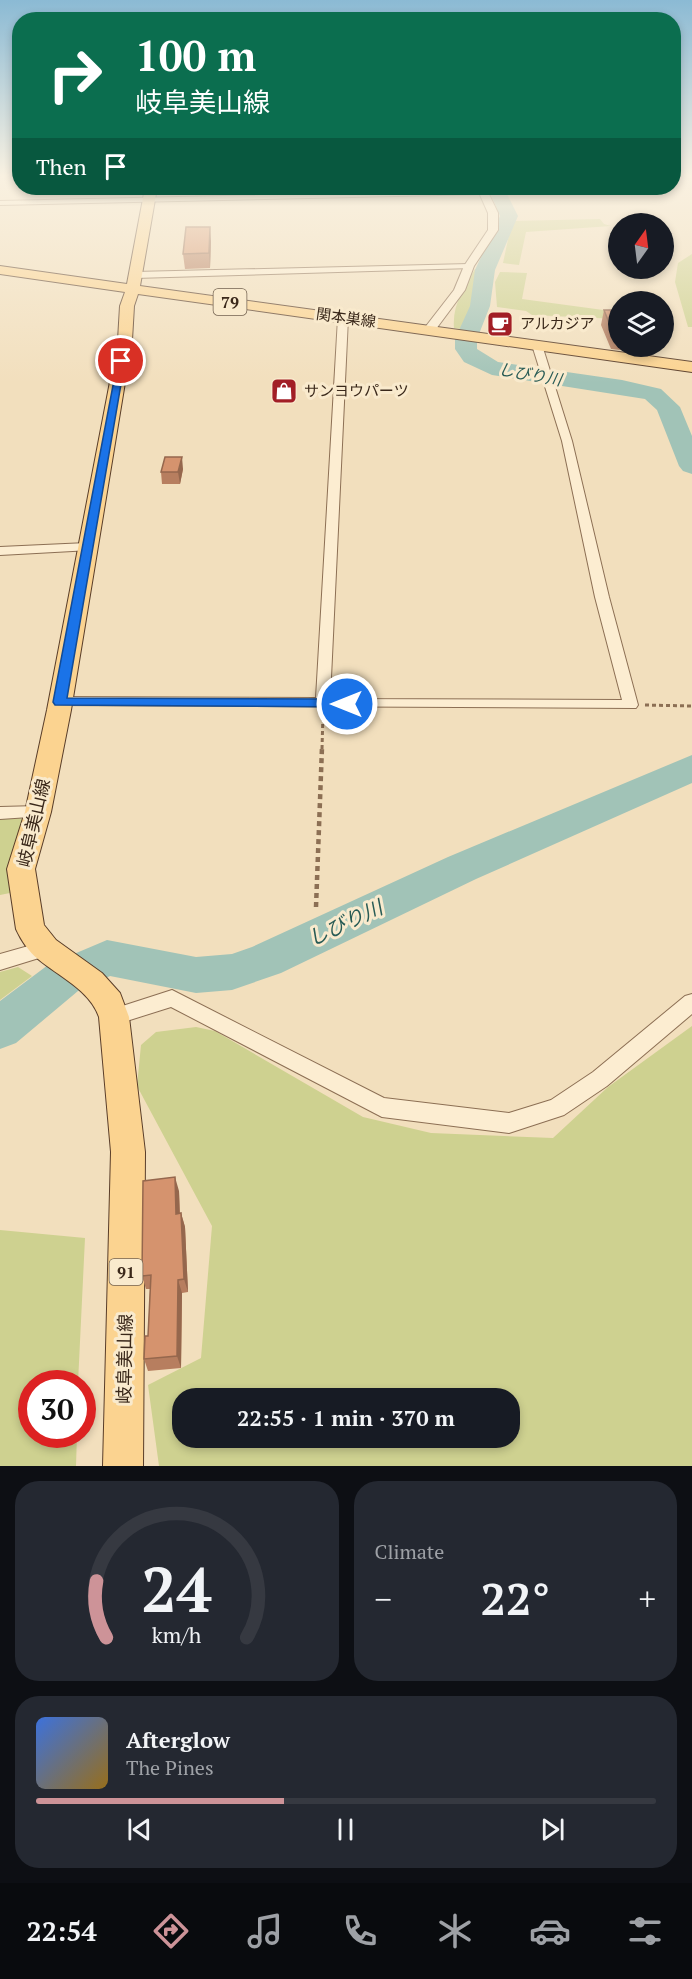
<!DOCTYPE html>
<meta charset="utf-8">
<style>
:root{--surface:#171b24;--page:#242831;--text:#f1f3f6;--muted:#9ea1a6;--line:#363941;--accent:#cd9398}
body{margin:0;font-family:"PT Serif","Noto Sans JP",serif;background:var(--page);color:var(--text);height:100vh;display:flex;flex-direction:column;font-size:22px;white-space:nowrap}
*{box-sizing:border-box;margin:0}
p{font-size:20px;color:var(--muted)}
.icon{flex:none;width:33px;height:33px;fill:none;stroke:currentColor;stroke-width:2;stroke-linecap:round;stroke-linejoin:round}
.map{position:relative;height:1466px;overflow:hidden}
.side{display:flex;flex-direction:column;gap:15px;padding:15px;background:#0d0f14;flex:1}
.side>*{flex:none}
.hud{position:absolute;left:12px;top:12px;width:669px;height:183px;border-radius:24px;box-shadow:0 3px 9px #0003;background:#0b6e4f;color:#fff;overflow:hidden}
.needle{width:39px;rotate:14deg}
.controls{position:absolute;left:608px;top:213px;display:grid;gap:12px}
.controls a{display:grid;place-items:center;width:66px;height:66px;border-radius:50%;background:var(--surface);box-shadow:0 3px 9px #0003;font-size:30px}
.speed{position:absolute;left:18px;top:1370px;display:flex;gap:12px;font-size:30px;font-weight:700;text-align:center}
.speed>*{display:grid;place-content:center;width:78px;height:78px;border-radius:50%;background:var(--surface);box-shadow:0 3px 9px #0003;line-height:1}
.speed .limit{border:9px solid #d22;background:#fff;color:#111}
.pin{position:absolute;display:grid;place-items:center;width:51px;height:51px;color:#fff;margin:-26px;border:3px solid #fff;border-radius:50%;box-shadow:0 2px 6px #0007}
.me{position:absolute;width:66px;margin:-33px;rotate:270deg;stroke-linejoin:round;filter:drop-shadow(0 0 4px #0008)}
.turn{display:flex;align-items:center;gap:21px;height:126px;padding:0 24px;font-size:27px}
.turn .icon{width:78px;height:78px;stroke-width:2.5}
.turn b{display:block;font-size:42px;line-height:51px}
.then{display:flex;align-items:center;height:57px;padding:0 24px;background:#0003;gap:12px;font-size:22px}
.big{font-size:45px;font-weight:700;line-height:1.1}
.side .widget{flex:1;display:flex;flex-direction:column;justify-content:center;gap:9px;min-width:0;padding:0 21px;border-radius:24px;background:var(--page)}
.side .dial{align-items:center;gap:0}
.dial svg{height:156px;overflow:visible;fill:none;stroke:var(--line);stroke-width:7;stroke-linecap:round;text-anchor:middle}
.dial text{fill:var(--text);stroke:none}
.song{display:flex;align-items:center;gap:18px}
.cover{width:72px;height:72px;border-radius:9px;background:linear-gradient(135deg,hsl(220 70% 55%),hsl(40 70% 35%))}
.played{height:6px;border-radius:3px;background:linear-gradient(90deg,var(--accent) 40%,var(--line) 40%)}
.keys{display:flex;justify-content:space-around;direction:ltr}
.heat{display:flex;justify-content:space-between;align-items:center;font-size:33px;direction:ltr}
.side .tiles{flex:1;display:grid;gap:15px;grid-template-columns:1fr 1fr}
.widget:last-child{grid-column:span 2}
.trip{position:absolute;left:172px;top:1388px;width:348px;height:60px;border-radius:24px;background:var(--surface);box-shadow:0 3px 9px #0003;font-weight:700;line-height:60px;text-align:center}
.menu{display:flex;height:96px;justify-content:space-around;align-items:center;background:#090b0e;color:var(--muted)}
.menu .icon{width:42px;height:42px}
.menu .active{color:var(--accent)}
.menu b{font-size:27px;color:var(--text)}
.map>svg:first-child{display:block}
</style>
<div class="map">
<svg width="692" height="1466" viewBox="0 0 692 1466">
<rect width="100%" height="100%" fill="#f2dfbd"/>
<!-- green -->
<path fill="#ced190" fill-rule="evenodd" d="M195,188H233V196L195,197Z
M600,219L604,224L611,226L526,232L519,265L503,263L512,221Z
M692,254V327H688L675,282L678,263Z
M475,269H480L467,330L454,328C452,305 464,288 475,269Z
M500,272L527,273L522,299L618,312V319L532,315L526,311L497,307L495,282Z
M23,816L10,893L0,895V819Z
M18,967L32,976L0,1000V972Z
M692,1026V1466H159L148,1385L201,1358L212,1226L137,1086L141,1045L156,1032L196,1027L215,1031L363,1117L431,1133L553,1138L608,1087ZM183,1398H510V1437H183Z
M0,1230L85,1238L78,1383H32V1434H77L76,1466H0Z"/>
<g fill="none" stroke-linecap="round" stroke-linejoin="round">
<!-- river -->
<path fill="#a1c3b7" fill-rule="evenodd" d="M488,188H504L518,216L495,270L490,306L477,339V349L498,362L622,380L661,389L680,407L692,436V474L683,471L679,466L657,410L645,399L492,375L464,362L455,349V339L470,306L475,270L500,216Z
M692,755V783L476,879L281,973L232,990L196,993L110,976L78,991L16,1043L0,1049V1001L48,965L107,940L196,957L232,954L252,947L448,857Z"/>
<defs>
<path id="service" d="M483,192L569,188"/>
<path id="minor" d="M486,190L483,194L0,205V201Z
M469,264H472V268L135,278L131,275L135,272Z
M343,315L348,318L330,699L622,700L595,597L562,441L532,345L537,342L542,345L572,441L609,597L638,705L636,708L55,705L53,702L55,699L60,697L316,698L338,318Z
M87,543L91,544L93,547L91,550L0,555V547Z
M38,806L44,808L46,812L44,816L0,819V807Z
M46,941L52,944L55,949L52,954L0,970V954Z
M172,990L384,1098L509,1113L551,1100L593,1072L685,996L692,994V1014L607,1086L564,1115L509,1133L382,1117L171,1007L114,1025L107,1023L104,1017L107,1011Z"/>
<path id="tertiary" d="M477,188H486L498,213V230L474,266L465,290L433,333H425L423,330L454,290L464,266L488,230V213Z"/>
<path id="primary" d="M145,188H157L140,286L692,362V372L138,294L134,306L132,340L71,710L51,812L35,869L44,925L56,940L102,973L120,993L129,1017L145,1152L143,1466H103L111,1152L99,1017C90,990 58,976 38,959C29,952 21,940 16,929L7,869L25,812L47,710L118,340L120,306L125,292L0,274V266L127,284Z"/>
</defs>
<!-- service casing -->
<use href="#service" stroke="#8c6f54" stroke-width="5"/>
<!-- minor casing -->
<use href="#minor" stroke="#8c6f54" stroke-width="2"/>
<!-- tertiary casing -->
<use href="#tertiary" stroke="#8c6f54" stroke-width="2"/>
<!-- primary casing -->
<use href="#primary" stroke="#593d29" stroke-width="2"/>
<!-- path-far1 -->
<path stroke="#8c6f54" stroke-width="3" stroke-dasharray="4 3" stroke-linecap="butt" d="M645,705L692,706
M322,749L323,713"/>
<!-- path -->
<path stroke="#8c6f54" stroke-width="4.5" stroke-dasharray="5 4" stroke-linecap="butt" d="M316,907L322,747"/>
<!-- service -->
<use href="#service" stroke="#fcedd1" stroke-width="4"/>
<!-- minor -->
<use href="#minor" fill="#fcedd1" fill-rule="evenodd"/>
<!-- tertiary -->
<use href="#tertiary" fill="#fcedd1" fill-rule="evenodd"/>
<!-- primary -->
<use href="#primary" fill="#fbd390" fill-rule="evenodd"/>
</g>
<!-- wall -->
<path fill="#b77e5f" d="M211,241L210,268L185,269L183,254Z
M604,310H618V346H652L651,353L611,349L601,325Z
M183,469L180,484H162L161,472Z
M179,1191L180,1213H181L185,1227L188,1292L182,1293L181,1368L148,1371L144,1359L148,1336L150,1289H146L142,1276Z"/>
<!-- shaded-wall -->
<path fill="#95674d" d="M210,227L211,241L210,268L209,253Z
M182,457L183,469L180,484L178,472Z
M175,1177L179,1191L180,1228L176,1214Z
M181,1213L185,1227L188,1292L184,1279Z
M178,1280L182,1293L181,1368L177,1356Z"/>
<!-- building -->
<path fill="#d5936e" stroke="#95674d" stroke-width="1.5" d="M186,227H210L209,253L183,254Z
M604,310H618V333H613Z
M165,457H182L178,472H161Z
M175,1177L176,1214L181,1213L184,1279L178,1280L177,1356L144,1359L145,1336H148L151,1275L142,1276L143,1181Z"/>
<!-- sky -->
<linearGradient id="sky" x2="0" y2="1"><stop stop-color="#8bbad4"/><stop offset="0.46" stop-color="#f9f1e1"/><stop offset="1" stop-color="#f9f1e1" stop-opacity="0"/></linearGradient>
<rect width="692" height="383" fill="url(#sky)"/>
<!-- route -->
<path fill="#1a73e8" stroke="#114b97" stroke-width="1.5" d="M118,359L125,361L67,698L347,699L353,704L351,707L55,705L53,702Z"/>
<!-- icons -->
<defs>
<symbol id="cafe-square" viewBox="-11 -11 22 22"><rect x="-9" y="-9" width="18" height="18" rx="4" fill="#a21e26" stroke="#f9eacd"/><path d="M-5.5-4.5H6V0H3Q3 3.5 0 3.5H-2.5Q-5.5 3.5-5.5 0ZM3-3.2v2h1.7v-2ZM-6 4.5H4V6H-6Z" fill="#fff"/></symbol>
<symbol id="shop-square" viewBox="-11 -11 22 22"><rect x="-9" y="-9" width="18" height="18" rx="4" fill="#a21e26" stroke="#f9eacd"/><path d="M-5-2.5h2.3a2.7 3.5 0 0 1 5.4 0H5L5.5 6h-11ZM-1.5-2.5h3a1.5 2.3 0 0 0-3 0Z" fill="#fff"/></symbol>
</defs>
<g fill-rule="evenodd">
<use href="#cafe-square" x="485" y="309" width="30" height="30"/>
<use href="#shop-square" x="269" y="376" width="30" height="30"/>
</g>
<g text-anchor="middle" stroke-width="6" stroke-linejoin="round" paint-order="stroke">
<!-- far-street labels -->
<g font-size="15" fill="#3a281a" stroke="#f9eacd">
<text transform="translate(346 318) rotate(8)" y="5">関本巣線</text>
</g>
<!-- far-poi labels -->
<g font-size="15" fill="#3a281a" stroke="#f9eacd" text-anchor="start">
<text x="520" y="329">アルカジア</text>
<text x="304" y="396">サンヨウパーツ</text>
</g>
<!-- shield labels -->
<g fill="#f9eacd" stroke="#736250" stroke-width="1.5">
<rect x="213.5" y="289" width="33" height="26" rx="4.5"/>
<rect x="109.5" y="1259" width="33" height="26" rx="4.5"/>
</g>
<g font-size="16" font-weight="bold" fill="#3a281a">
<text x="230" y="308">79</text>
<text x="126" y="1278">91</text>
</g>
<!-- far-water labels -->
<g font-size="16" font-style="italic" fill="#285b55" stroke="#f9eacd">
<text transform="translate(530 374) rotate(10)" y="6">しびり川</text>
</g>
<!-- street labels -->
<g font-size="18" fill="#3a281a" stroke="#f9eacd">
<text transform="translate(34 823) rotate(-77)" y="6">岐阜美山線</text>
<text transform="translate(125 1359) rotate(-89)" y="6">岐阜美山線</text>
</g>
<!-- water labels -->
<g font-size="20" font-style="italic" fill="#285b55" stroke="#f9eacd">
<text transform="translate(345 923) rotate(-25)" y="7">しびり川</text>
</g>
</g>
</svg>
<div class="controls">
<a><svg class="needle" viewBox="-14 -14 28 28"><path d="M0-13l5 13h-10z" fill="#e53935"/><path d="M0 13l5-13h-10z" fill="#9ea1a6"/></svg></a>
<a><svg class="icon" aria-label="layers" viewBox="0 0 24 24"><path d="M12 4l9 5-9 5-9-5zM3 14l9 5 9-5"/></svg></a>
</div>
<div class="speed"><div class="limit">30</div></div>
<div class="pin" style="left:121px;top:361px;background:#d93025"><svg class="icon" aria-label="arrive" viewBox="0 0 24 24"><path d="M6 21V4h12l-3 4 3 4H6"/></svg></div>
<svg class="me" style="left:347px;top:704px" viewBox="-20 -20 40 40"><circle r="17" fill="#1a73e8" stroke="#fff" stroke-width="3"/><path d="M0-11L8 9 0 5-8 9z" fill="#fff"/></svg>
<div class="trip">22:55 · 1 min · 370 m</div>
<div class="hud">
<div class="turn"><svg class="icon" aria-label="right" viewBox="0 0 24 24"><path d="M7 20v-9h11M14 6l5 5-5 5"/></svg><div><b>100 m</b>岐阜美山線</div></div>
<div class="then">Then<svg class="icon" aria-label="arrive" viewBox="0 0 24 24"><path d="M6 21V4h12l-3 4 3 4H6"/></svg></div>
</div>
</div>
<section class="side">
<div class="tiles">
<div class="widget dial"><svg viewBox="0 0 100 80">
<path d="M14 69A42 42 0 1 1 86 69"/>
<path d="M14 69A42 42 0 0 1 9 40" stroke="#cd9398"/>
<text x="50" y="56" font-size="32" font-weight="700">24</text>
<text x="50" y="72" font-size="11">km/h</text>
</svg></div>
<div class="widget"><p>Climate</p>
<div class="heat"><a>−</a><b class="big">22°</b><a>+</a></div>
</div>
<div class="widget">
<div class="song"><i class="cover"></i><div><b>Afterglow</b><p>The Pines</p></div></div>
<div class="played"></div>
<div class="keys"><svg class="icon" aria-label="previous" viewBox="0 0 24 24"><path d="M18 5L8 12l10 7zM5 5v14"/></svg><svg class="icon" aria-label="pause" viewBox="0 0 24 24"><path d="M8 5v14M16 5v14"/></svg><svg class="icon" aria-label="next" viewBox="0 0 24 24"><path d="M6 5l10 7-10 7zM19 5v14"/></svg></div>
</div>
</div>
</section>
<nav class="menu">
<b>22:54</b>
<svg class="icon active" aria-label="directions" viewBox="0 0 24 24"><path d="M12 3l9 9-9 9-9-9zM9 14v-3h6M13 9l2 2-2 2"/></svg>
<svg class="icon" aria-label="music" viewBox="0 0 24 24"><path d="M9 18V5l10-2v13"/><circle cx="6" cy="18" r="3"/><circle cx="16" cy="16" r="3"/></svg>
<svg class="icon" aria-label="phone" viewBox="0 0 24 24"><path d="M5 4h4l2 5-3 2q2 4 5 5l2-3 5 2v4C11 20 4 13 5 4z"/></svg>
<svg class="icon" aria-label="climate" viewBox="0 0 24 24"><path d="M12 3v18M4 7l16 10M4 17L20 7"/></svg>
<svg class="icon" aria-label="car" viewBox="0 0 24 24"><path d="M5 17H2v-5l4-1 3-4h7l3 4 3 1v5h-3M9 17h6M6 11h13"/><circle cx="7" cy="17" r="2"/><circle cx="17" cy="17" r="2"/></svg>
<svg class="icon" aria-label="filters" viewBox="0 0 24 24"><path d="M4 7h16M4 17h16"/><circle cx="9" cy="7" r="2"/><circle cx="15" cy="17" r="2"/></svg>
</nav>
